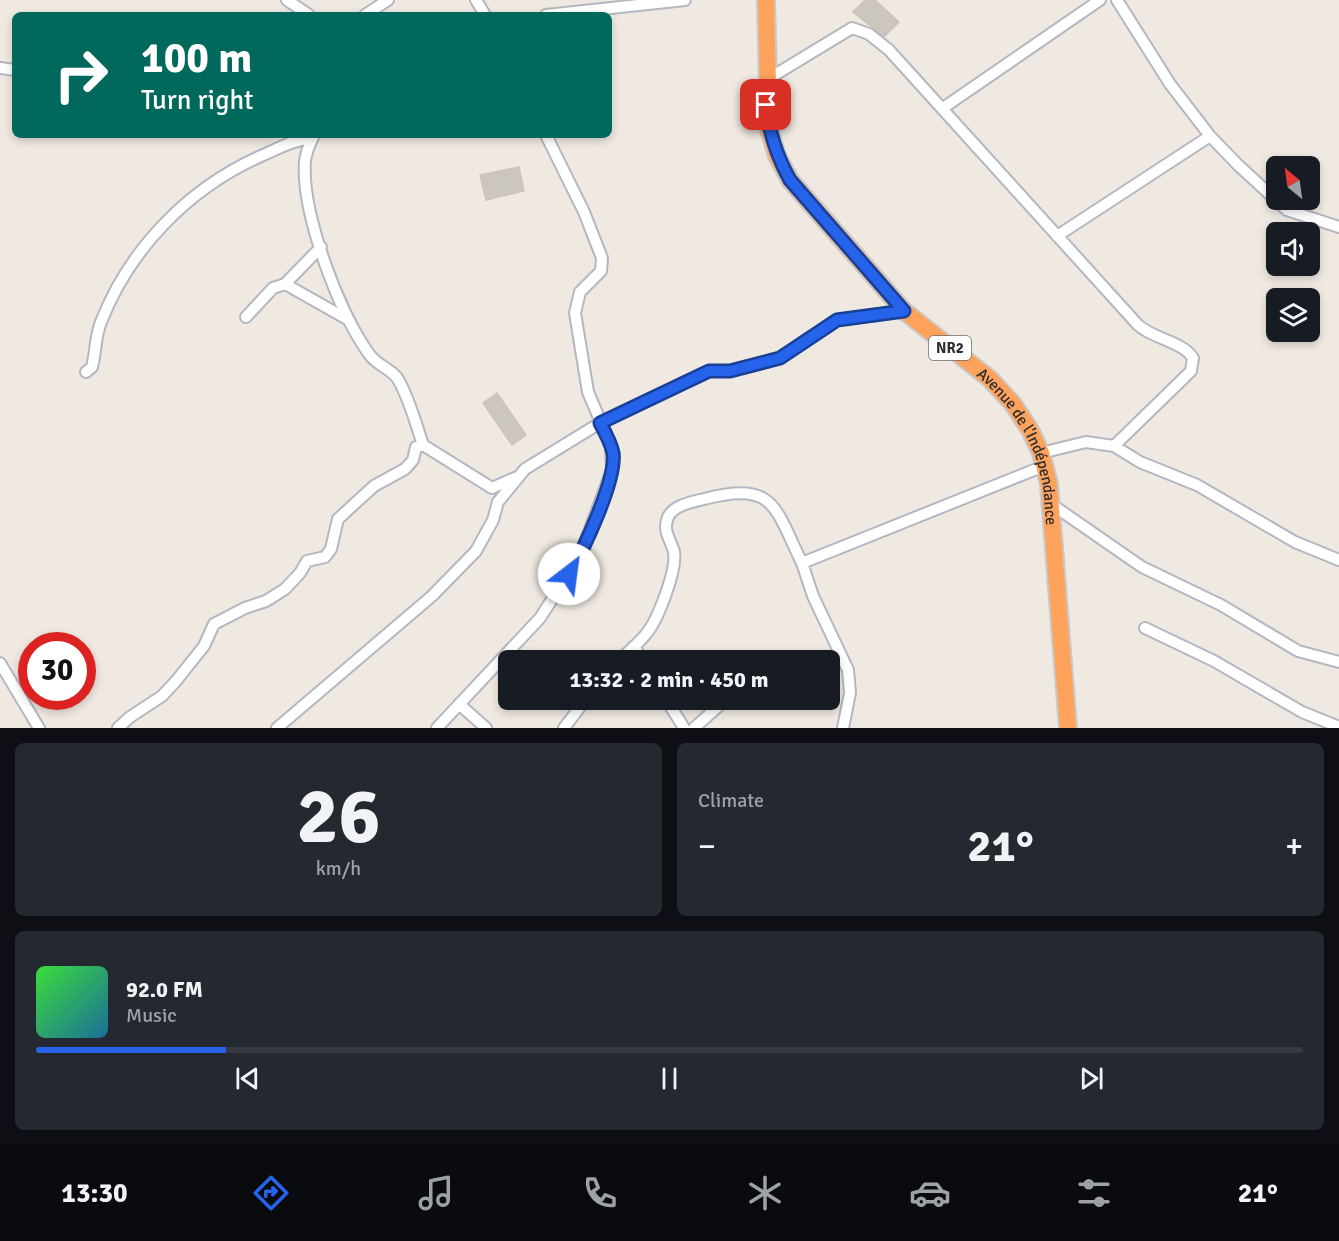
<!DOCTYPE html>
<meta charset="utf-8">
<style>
:root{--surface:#171b24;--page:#242831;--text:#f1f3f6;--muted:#9ea1a6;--line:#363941;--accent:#2563eb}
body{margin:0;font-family:Signika,sans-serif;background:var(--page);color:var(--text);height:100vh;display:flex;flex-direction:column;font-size:22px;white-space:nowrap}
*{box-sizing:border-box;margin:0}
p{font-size:20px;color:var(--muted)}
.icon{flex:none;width:33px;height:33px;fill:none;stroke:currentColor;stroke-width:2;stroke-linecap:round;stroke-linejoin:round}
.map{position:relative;height:728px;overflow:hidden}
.drawer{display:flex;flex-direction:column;gap:15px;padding:15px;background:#0d0f14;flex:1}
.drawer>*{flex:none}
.hud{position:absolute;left:12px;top:12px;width:600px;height:126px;border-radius:9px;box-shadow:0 3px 9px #0003;background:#00695c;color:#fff;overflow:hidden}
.needle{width:39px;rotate:331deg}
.buttons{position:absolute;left:1266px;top:156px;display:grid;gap:12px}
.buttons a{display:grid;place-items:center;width:54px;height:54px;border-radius:9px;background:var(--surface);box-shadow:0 3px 9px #0003;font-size:30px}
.speed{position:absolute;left:18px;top:632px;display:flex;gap:12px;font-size:30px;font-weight:700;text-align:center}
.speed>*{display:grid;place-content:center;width:78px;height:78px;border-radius:50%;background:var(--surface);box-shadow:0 3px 9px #0003;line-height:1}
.speed .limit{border:9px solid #d22;background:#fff;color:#111}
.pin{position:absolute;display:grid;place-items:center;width:51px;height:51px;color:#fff;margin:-26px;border-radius:12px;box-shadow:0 3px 9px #0006}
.me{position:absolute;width:66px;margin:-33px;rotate:30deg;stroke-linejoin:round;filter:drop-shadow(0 0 4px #0008)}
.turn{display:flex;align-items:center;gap:21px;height:126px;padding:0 30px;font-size:27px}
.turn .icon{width:78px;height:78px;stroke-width:2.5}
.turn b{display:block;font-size:42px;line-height:51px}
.big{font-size:45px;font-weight:700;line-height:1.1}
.drawer .tile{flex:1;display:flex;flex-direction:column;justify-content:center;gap:9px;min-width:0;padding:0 21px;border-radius:9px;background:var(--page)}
.drawer .dial{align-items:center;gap:0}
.dial b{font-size:78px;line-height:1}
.song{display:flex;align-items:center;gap:18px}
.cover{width:72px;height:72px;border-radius:9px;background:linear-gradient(135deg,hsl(120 70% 55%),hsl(200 70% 35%))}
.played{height:6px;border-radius:3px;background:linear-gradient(90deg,var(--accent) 15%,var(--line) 15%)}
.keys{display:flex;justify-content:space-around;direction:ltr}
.heat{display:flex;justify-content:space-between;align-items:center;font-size:33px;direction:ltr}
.drawer .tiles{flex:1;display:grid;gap:15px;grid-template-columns:1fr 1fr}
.tile:last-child{grid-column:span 2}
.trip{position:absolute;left:498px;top:650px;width:342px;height:60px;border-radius:9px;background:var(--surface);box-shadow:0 3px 9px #0003;font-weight:700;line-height:60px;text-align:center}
.dock{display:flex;height:96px;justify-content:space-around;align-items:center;background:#090b0e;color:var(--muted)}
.dock .icon{width:42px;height:42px}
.dock .current{color:var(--accent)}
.dock b{font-size:27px;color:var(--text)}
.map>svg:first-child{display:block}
</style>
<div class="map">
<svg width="1339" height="728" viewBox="0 0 1339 728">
<rect width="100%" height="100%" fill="#efe9e1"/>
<!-- building -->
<path fill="#cbc7bf" stroke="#cbc5ba" stroke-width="1.5" d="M865,0H875L899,22L884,37L853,12Z
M519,167L524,191L486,200L480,175Z
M497,393L526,435L512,445L483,403Z"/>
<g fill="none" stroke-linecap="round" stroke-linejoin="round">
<defs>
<path id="minor" d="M287,0L309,15
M476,0L485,15
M1117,0L1170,84L1210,136L1238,165L1287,210L1339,227
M365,15L388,0
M546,15L685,0
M0,68L15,70
M768,79L852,28L869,34L889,50L1138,325C1153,339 1182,341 1193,358L1191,371L1114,446
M943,108L1100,0
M314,135C310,143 306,152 305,161C301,213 339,312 369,354C377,366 393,369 399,381C410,401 416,424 423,445L492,488L517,477
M1057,236L1210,136
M285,284L321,247
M246,317L273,288L285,284L347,319
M86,372L92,367C96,352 95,336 101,322C130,248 189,188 261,156C279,148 293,140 312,138
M1041,453L1086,442L1114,446L1140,462L1197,485L1295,542L1339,560
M1051,504L1142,567L1221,605L1298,651L1339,662
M1145,628L1214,661L1302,712L1339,727
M634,646L642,660
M620,660C628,652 639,643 646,634C658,620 677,570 674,552C671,540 662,531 668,517C674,505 692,502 704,499C775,481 774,506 802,563
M0,663L39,728
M666,699L684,728
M459,704L486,728
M118,728L130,717L162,696L176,681L204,646L214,624L245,608L266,601L285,589L300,573L307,561L325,557L331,549L338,519L374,486L405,469L413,460L416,447L423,445
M277,728L432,596L476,551L493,520L498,502L525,469L600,423L709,371H730L780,358L837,320L904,311
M437,728L540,618L580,556L612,470L611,446L588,392L575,313L580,292L601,271L602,258L584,212L546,135
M564,728L586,699
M694,728L721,704
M843,728L850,693L848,670L813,596L802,563L1044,466"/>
<g id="highway">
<path id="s1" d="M766,0L769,129L777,156L790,180L904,311L990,379L1013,404L1030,430L1041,453L1049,484L1068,728"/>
</g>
</defs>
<!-- minor casing -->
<use href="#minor" stroke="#b4b7c1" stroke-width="14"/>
<!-- highway casing -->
<use href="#highway" stroke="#c9c9c9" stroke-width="20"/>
<!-- minor -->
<use href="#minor" stroke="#fff" stroke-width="10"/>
<!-- highway -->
<use href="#highway" stroke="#ffa35c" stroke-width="16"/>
</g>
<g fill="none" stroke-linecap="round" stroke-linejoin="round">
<defs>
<path id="route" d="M569,574C583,551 617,479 613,453C611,443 605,432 600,423L709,371H730L780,358L837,320L904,311L790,180C776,155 769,133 766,105"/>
</defs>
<!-- route casing -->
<use href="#route" stroke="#184099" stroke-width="15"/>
<!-- route -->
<use href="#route" stroke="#2563eb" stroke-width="10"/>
</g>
<g text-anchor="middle" stroke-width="4.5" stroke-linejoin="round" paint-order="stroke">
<!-- shield labels -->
<rect fill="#fff" stroke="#6d6d6d" stroke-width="1.5" x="929" y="336" width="42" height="24" rx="4.5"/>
<g font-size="15" font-weight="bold" fill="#2e2e2e">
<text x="950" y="353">NR2</text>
</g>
<!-- street labels -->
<g font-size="16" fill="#2e2e2e" stroke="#fff">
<text dy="6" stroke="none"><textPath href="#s1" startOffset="543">Avenue de l'Indépendance</textPath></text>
</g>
</g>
</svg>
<div class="buttons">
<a><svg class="needle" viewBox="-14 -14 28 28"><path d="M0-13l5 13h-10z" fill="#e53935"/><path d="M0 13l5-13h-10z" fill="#9ea1a6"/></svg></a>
<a><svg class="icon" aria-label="sound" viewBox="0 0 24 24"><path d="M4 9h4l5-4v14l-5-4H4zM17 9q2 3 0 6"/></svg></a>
<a><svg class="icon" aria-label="layers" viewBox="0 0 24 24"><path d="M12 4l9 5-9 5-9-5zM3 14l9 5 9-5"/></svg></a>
</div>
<div class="speed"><div class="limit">30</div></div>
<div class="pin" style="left:766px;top:105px;background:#d93025"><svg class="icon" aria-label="arrive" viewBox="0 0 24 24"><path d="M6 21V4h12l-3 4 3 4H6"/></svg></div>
<svg class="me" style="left:569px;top:574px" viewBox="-20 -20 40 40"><circle r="19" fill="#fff"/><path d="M0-13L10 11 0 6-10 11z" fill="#2563eb"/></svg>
<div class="trip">13:32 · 2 min · 450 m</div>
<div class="hud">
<div class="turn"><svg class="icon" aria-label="right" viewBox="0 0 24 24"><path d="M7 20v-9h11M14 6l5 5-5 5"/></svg><div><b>100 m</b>Turn right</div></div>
</div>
</div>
<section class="drawer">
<div class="tiles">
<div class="tile dial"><b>26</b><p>km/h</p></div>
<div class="tile"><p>Climate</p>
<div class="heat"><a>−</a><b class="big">21°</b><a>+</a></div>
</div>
<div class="tile">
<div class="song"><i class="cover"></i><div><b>92.0 FM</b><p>Music</p></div></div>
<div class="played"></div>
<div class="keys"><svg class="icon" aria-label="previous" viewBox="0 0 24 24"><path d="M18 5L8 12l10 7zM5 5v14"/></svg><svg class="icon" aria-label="pause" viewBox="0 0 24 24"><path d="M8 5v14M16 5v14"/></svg><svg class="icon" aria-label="next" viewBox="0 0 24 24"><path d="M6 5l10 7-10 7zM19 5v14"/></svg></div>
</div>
</div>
</section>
<nav class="dock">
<b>13:30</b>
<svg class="icon current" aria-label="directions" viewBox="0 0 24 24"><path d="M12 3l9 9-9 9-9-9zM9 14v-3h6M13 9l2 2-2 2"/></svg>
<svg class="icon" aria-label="music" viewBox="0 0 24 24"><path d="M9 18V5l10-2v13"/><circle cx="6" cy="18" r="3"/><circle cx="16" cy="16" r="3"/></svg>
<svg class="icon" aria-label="phone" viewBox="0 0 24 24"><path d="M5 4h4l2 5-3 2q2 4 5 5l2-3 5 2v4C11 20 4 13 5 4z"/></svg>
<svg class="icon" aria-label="climate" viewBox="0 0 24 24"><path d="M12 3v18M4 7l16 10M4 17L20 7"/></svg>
<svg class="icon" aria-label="car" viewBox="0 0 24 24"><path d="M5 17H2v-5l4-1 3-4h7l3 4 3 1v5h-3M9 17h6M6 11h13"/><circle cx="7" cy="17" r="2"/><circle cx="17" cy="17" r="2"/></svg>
<svg class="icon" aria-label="filters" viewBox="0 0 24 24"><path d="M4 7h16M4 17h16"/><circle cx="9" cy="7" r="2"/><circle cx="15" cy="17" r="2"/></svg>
<b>21°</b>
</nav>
